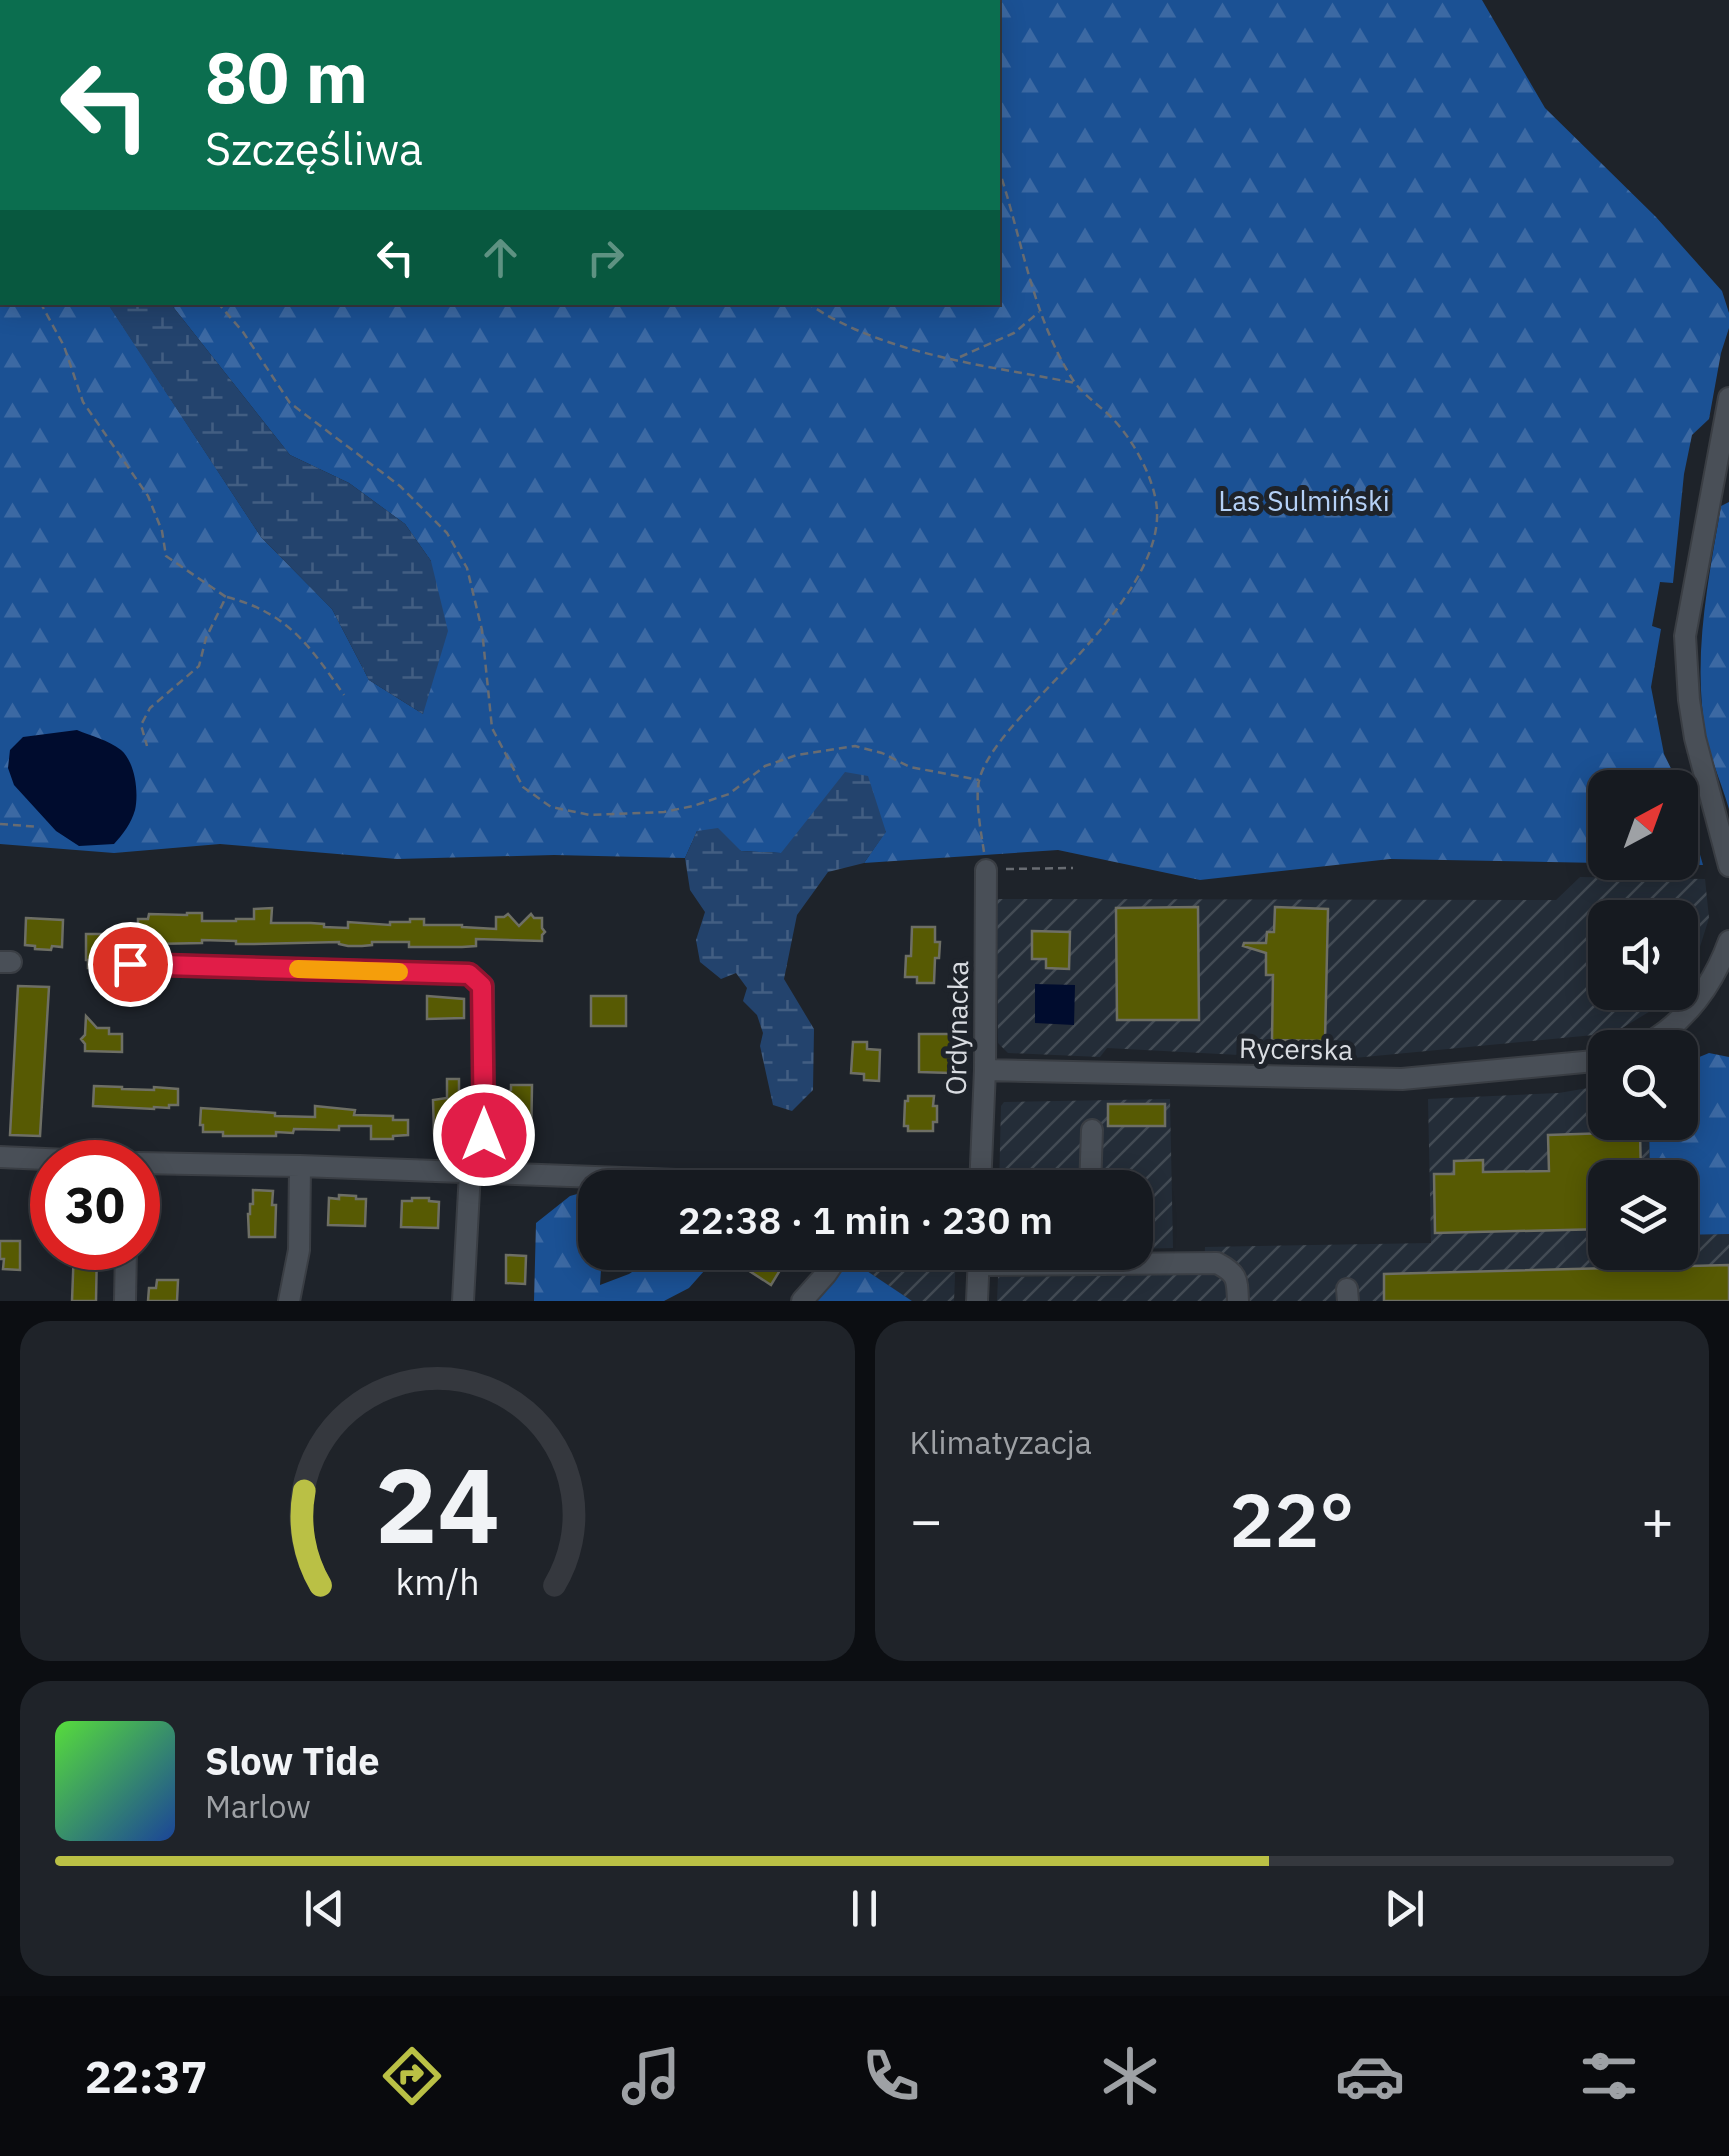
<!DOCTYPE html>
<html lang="pl">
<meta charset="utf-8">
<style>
:root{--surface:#161a20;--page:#1f2329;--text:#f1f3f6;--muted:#9ea1a5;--line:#35383e;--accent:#bac045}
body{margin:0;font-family:"IBM Plex Sans",sans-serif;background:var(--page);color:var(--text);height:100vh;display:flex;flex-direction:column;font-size:38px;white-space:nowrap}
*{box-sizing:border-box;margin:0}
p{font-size:32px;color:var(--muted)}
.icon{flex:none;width:55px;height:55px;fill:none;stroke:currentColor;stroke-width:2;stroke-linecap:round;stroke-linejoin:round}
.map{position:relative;height:1301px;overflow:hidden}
.side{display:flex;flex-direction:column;gap:20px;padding:20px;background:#0c0e12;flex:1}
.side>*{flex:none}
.banner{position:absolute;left:0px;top:0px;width:1000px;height:305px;box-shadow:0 5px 25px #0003,0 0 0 2px var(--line);background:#0b6e4f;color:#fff;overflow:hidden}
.needle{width:65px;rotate:41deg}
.controls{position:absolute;left:1588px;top:770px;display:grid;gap:20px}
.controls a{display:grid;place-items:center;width:110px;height:110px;border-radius:20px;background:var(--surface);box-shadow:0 5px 25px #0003,0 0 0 2px var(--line);font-size:50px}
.speed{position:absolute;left:30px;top:1140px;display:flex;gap:20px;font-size:50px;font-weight:700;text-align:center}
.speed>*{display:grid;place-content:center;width:130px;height:130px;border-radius:50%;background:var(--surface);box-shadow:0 5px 25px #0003,0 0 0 2px var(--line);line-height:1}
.speed .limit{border:15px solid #d22;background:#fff;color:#111}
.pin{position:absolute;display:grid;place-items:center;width:85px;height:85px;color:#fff;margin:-42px;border:5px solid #fff;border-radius:50%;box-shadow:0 2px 10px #0007}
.me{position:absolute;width:110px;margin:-55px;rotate:0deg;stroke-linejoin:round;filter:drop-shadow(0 0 8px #0008)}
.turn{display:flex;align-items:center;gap:35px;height:210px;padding:0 40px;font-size:45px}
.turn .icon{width:130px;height:130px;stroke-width:2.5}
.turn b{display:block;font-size:70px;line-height:85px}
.lanes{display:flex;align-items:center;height:95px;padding:0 40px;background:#0003;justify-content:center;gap:50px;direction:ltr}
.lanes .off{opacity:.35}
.big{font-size:75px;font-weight:600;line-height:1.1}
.side .tile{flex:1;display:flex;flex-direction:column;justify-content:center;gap:15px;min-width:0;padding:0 35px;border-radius:30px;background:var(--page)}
.side .dial{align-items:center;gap:0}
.dial svg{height:260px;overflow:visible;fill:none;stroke:var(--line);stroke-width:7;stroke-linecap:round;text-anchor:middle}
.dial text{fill:var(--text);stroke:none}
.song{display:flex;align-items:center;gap:30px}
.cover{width:120px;height:120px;border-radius:15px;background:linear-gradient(135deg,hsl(110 70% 55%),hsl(220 70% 35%))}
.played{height:10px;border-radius:5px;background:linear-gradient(90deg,var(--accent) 75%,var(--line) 75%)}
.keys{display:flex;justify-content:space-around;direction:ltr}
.heat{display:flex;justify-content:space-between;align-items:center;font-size:55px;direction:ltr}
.side .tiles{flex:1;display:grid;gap:20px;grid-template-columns:1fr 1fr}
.tile:last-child{grid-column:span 2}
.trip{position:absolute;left:578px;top:1170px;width:575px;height:100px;border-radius:30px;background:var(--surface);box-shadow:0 5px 25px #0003,0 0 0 2px var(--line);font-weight:600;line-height:100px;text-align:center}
.tab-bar{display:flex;height:160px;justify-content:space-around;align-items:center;background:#090a0d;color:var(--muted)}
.tab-bar .icon{width:70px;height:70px}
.tab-bar .on{color:var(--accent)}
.tab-bar b{font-size:45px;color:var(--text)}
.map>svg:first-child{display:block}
</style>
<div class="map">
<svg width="1729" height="1301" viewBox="0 0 1729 1301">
<defs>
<pattern id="industrial-furrows" width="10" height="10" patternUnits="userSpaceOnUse" patternTransform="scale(2.5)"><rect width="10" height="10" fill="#242d38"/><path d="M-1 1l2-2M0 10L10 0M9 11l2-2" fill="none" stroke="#434b54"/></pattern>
<pattern id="forest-firs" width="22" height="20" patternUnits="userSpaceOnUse" patternTransform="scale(2.5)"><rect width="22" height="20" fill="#1b5194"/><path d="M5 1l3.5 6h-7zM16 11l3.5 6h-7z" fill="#3c69a3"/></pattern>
<pattern id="wetland-marsh" width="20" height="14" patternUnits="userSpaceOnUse" patternTransform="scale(2.5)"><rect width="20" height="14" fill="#23436d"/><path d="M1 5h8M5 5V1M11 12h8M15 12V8" fill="none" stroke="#425e82"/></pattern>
</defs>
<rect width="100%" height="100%" fill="#1e232a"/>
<!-- industrial -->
<path fill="url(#industrial-furrows)" d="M1580,877L1705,879L1709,918L1693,969L1680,987V918H1605V992L1676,993L1672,998L1614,1033L1333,1060L1107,1048L1100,1057L1008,1053L998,1043L997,899L1556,900Z
M1605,1085V1122L1649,1123L1650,1177L1605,1178V1252H1680V1235L1729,1234V1301H997L998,1277L1204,1274L1205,1247L1431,1243L1428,1099L1559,1093Z
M1170,1099L1173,1248L1135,1249V1188H999L1001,1106L1004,1102Z
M852,1253H956L954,1301H912L849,1259Z"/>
<!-- forest -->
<path fill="url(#forest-firs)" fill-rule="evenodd" d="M0,0H1482L1545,108L1656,217L1722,291L1729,313V328L1721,353L1709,419L1692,435L1684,474L1673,583L1660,582L1652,626L1661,629L1651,687L1664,754L1681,789L1703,865L1390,859L1200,880L1058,850L864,863L886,831L781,853L741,851L697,831L685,858L554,855L397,859L220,844L114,853L0,844ZM2,2H998V302L170,303L290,455L349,483L405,524L431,561L423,714L369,680L332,609L261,537L107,302H2ZM1605,788H1680V862H1605Z
M1729,502V809C1722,785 1711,760 1706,736C1692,658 1708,582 1721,506Z
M1709,1053L1729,1057V1234L1680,1235V1178L1650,1177L1649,1123L1680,1122V1065Z
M595,1189V1252L602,1253L600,1285L629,1274L661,1253H720L689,1288L664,1301H534L536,1223L570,1196Z
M849,1259L912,1301H816L837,1278Z"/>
<!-- wetland -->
<path fill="url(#wetland-marsh)" d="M107,303H170L290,455L349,483L405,524L431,561L448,631L423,714L369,680L332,609L261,537Z
M845,772L868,776L886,832L864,863L828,872L797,915L784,979L814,1029L813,1090L792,1111L773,1105L760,1046L763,1033L757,1015L743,1001L747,988L736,973L721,979L700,962L696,940L705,912L690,890L685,858L697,831L718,828L741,851L781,853Z"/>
<!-- water -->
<path fill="#000c2e" d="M77,730C91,736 108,740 121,750C135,762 139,792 135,810C131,824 123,834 114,844L79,846L56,831L14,785L8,768L10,750L23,737Z
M1035,984L1075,985L1074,1025L1035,1023Z"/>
<!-- building -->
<path fill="#575a03" stroke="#6e6f65" stroke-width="2.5" d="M1198,907L1199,1020H1117L1116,908Z
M1275,907L1328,909L1325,1041L1272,1040L1273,975H1266V953L1243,946L1244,943H1266L1267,932H1274Z
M272,908L271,923H311L324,924V927L348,928V922L390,925V922H410V919H424V925H462V927L496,929V917H504L508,914L519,926L531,914L534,918H542V928L545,932L542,935V941L476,939V946L462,947H409V942H372V945L362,946H348L339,944V942L253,944H236V941L202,940V943L154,944V940H148V937L138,936V919H148L149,914L187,915V913H202V921H236V919H254V909Z
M26,918L63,920L62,947L52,946L51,950L35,949V946L25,945Z
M912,927H935V942H940L939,958H935L934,983H917V977H905L906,956H911Z
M1032,931L1070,932L1069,969L1046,968V959H1032Z
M86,934H108L106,968H88V960H86Z
M18,986L49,987L40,1136L10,1135Z
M427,996L464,999V1018L427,1019Z
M591,996H626V1026H591Z
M86,1016L97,1028H109V1034H122V1052L85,1051V1044L81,1039L85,1035Z
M919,1034H955L951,1073L919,1072Z
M853,1042H867V1049L880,1050L879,1081L864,1080V1074L851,1073Z
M447,1079H459V1124H456V1133H434L433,1100L447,1098Z
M511,1085H532L531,1146H511V1141L507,1137L511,1133V1098L507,1094L511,1090Z
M94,1086L122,1087V1089L154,1090V1087L178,1089V1105H169V1108L154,1107V1109L93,1106Z
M908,1096H934L933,1106H937V1122H933V1131H908V1126H904L905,1101H908Z
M1108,1104H1165V1126H1108Z
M315,1106L355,1110L354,1115L393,1116V1120H408V1135L393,1136V1139H371V1126H339V1130L294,1129L293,1133L276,1132V1136H223V1132H203V1125H200L201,1108L275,1113V1116L315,1117Z
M1640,1132L1641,1178H1605V1229L1435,1233L1434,1174H1454V1161L1483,1160V1172L1549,1171L1548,1135Z
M253,1190L273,1191L272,1205H276L275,1237H249L248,1214H250V1204H253Z
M339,1195L356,1196V1199H366L365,1226L328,1225L329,1198L339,1199Z
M412,1198H429V1201L439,1202L438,1228L401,1227L402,1201H412Z
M0,1241H20V1270L3,1269L4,1259H0Z
M74,1248H97L96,1301H72Z
M758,1252H791L771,1285L748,1270Z
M506,1255L526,1256L525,1284L506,1283Z
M1729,1265V1301H1384V1274Z
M157,1280H178L177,1301H148L149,1288H156Z"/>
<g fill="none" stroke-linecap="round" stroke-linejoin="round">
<defs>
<path id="minor" d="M1729,398L1685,636L1689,700L1695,738L1729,866
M0,962H11
M130,964L469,974L483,986L484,1172
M1639,1048C1684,1025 1712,988 1729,941
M985,1070L1402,1079L1605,1060
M0,1157L113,1162
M138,1163L300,1166L784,1184L980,1187
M980,1188L985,1070L986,870
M1090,1188L1092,1130
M979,1265L1217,1263C1238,1274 1237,1279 1238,1301
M1347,1289L1348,1301
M125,1301L126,1248
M289,1301L299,1250L300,1166
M463,1301L470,1172
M802,1301L826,1274L841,1252
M977,1301L979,1254"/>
</defs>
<!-- minor casing -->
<use href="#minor" stroke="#3a3e44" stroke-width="24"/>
<!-- path -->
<path stroke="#686c72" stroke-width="2.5" stroke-dasharray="8 5" stroke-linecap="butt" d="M930,0L932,2
M0,70L2,75
M0,144L2,139
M0,236L2,246
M40,302L64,346L83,402L148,496L162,531L166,556L226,597L206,638L199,666L150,708L141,725L147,746
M217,302L243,332L290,403L400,486L447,533L467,568L482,630L492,728L523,787L551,807L590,815L664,812L693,806L729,794L765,766L797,755L855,746L882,753L910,767L979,780
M806,302C882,355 986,365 1075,383
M960,357L1014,333L1039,312
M227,597C288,613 310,646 344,695
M0,824L39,827
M984,852C981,832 974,796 980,777C987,754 1012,726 1028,709C1072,661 1161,579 1157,510C1155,479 1133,439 1111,417C1099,405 1082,394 1073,380C1032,316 1022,238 998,167
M1006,869L1073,868"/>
<!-- minor -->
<use href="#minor" stroke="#494f57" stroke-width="20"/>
</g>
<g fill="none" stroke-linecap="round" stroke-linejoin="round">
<defs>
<path id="route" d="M130,964L469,974L482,986L484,1135"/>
</defs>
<!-- route casing -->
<use href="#route" stroke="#92132f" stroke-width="25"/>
<!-- route -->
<use href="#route" stroke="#e11d48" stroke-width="18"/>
<!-- slow -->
<path stroke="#f59e0b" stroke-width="18" d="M298,969L399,972"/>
</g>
<g text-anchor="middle" stroke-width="10" stroke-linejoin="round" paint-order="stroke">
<!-- park labels -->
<g font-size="28" fill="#b5d1f7" stroke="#1e232a">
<text x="1304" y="511">Las Sulmiński</text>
</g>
<!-- street labels -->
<g font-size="28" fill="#d9dce1" stroke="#1e232a">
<text transform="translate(957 1028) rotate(-89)" y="10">Ordynacka</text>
<text transform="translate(1296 1049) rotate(1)" y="10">Rycerska</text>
</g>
</g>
</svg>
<div class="controls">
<a><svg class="needle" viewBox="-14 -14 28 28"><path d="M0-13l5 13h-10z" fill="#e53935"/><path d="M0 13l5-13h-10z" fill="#9ea1a5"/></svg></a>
<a><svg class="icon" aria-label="sound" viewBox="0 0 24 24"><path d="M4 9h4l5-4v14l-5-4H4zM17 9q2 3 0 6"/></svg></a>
<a><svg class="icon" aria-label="search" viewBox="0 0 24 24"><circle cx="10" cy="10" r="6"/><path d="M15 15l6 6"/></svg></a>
<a><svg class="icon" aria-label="layers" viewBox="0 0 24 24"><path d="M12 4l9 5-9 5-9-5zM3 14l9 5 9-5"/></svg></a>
</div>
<div class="speed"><div class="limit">30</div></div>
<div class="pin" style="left:130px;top:964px;background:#d93025"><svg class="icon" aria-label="arrive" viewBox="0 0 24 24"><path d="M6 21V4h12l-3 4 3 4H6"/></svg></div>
<svg class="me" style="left:484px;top:1135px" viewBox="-20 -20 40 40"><circle r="17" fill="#e11d48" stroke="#fff" stroke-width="3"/><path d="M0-11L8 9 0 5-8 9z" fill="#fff"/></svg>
<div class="trip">22:38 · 1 min · 230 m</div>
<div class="banner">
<div class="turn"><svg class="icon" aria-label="left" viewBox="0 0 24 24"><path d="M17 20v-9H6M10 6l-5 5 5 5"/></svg><div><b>80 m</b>Szczęśliwa</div></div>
<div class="lanes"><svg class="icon" aria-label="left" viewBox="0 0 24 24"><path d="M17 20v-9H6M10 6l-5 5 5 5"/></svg><svg class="icon off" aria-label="ahead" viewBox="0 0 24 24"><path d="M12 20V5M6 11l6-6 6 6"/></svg><svg class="icon off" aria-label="right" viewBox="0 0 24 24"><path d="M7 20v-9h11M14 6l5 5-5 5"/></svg></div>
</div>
</div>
<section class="side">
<div class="tiles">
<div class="tile dial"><svg viewBox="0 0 100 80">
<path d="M14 69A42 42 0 1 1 86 69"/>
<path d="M14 69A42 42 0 0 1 9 40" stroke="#bac045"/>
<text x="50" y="56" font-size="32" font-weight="700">24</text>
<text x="50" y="72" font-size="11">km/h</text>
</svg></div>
<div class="tile"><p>Klimatyzacja</p>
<div class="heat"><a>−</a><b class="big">22°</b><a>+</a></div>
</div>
<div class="tile">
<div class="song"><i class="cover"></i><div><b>Slow Tide</b><p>Marlow</p></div></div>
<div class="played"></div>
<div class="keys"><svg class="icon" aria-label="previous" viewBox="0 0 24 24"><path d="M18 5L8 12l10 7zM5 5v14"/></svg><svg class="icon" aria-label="pause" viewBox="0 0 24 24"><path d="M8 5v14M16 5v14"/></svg><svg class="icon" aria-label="next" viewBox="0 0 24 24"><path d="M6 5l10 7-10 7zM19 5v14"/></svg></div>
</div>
</div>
</section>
<nav class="tab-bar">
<b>22:37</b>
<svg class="icon on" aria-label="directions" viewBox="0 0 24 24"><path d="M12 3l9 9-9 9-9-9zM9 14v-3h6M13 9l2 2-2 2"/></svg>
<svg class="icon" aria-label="music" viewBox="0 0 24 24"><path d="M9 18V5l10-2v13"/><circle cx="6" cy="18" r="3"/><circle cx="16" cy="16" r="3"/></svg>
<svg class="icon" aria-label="phone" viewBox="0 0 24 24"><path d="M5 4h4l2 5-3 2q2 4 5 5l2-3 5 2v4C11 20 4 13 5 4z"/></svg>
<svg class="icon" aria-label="climate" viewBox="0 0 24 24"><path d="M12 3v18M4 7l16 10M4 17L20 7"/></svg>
<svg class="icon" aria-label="car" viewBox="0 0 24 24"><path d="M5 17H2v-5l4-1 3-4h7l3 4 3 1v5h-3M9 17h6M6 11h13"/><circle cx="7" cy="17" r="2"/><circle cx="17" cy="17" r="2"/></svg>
<svg class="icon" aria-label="filters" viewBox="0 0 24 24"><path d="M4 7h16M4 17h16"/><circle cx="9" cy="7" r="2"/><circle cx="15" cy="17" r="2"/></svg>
</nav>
